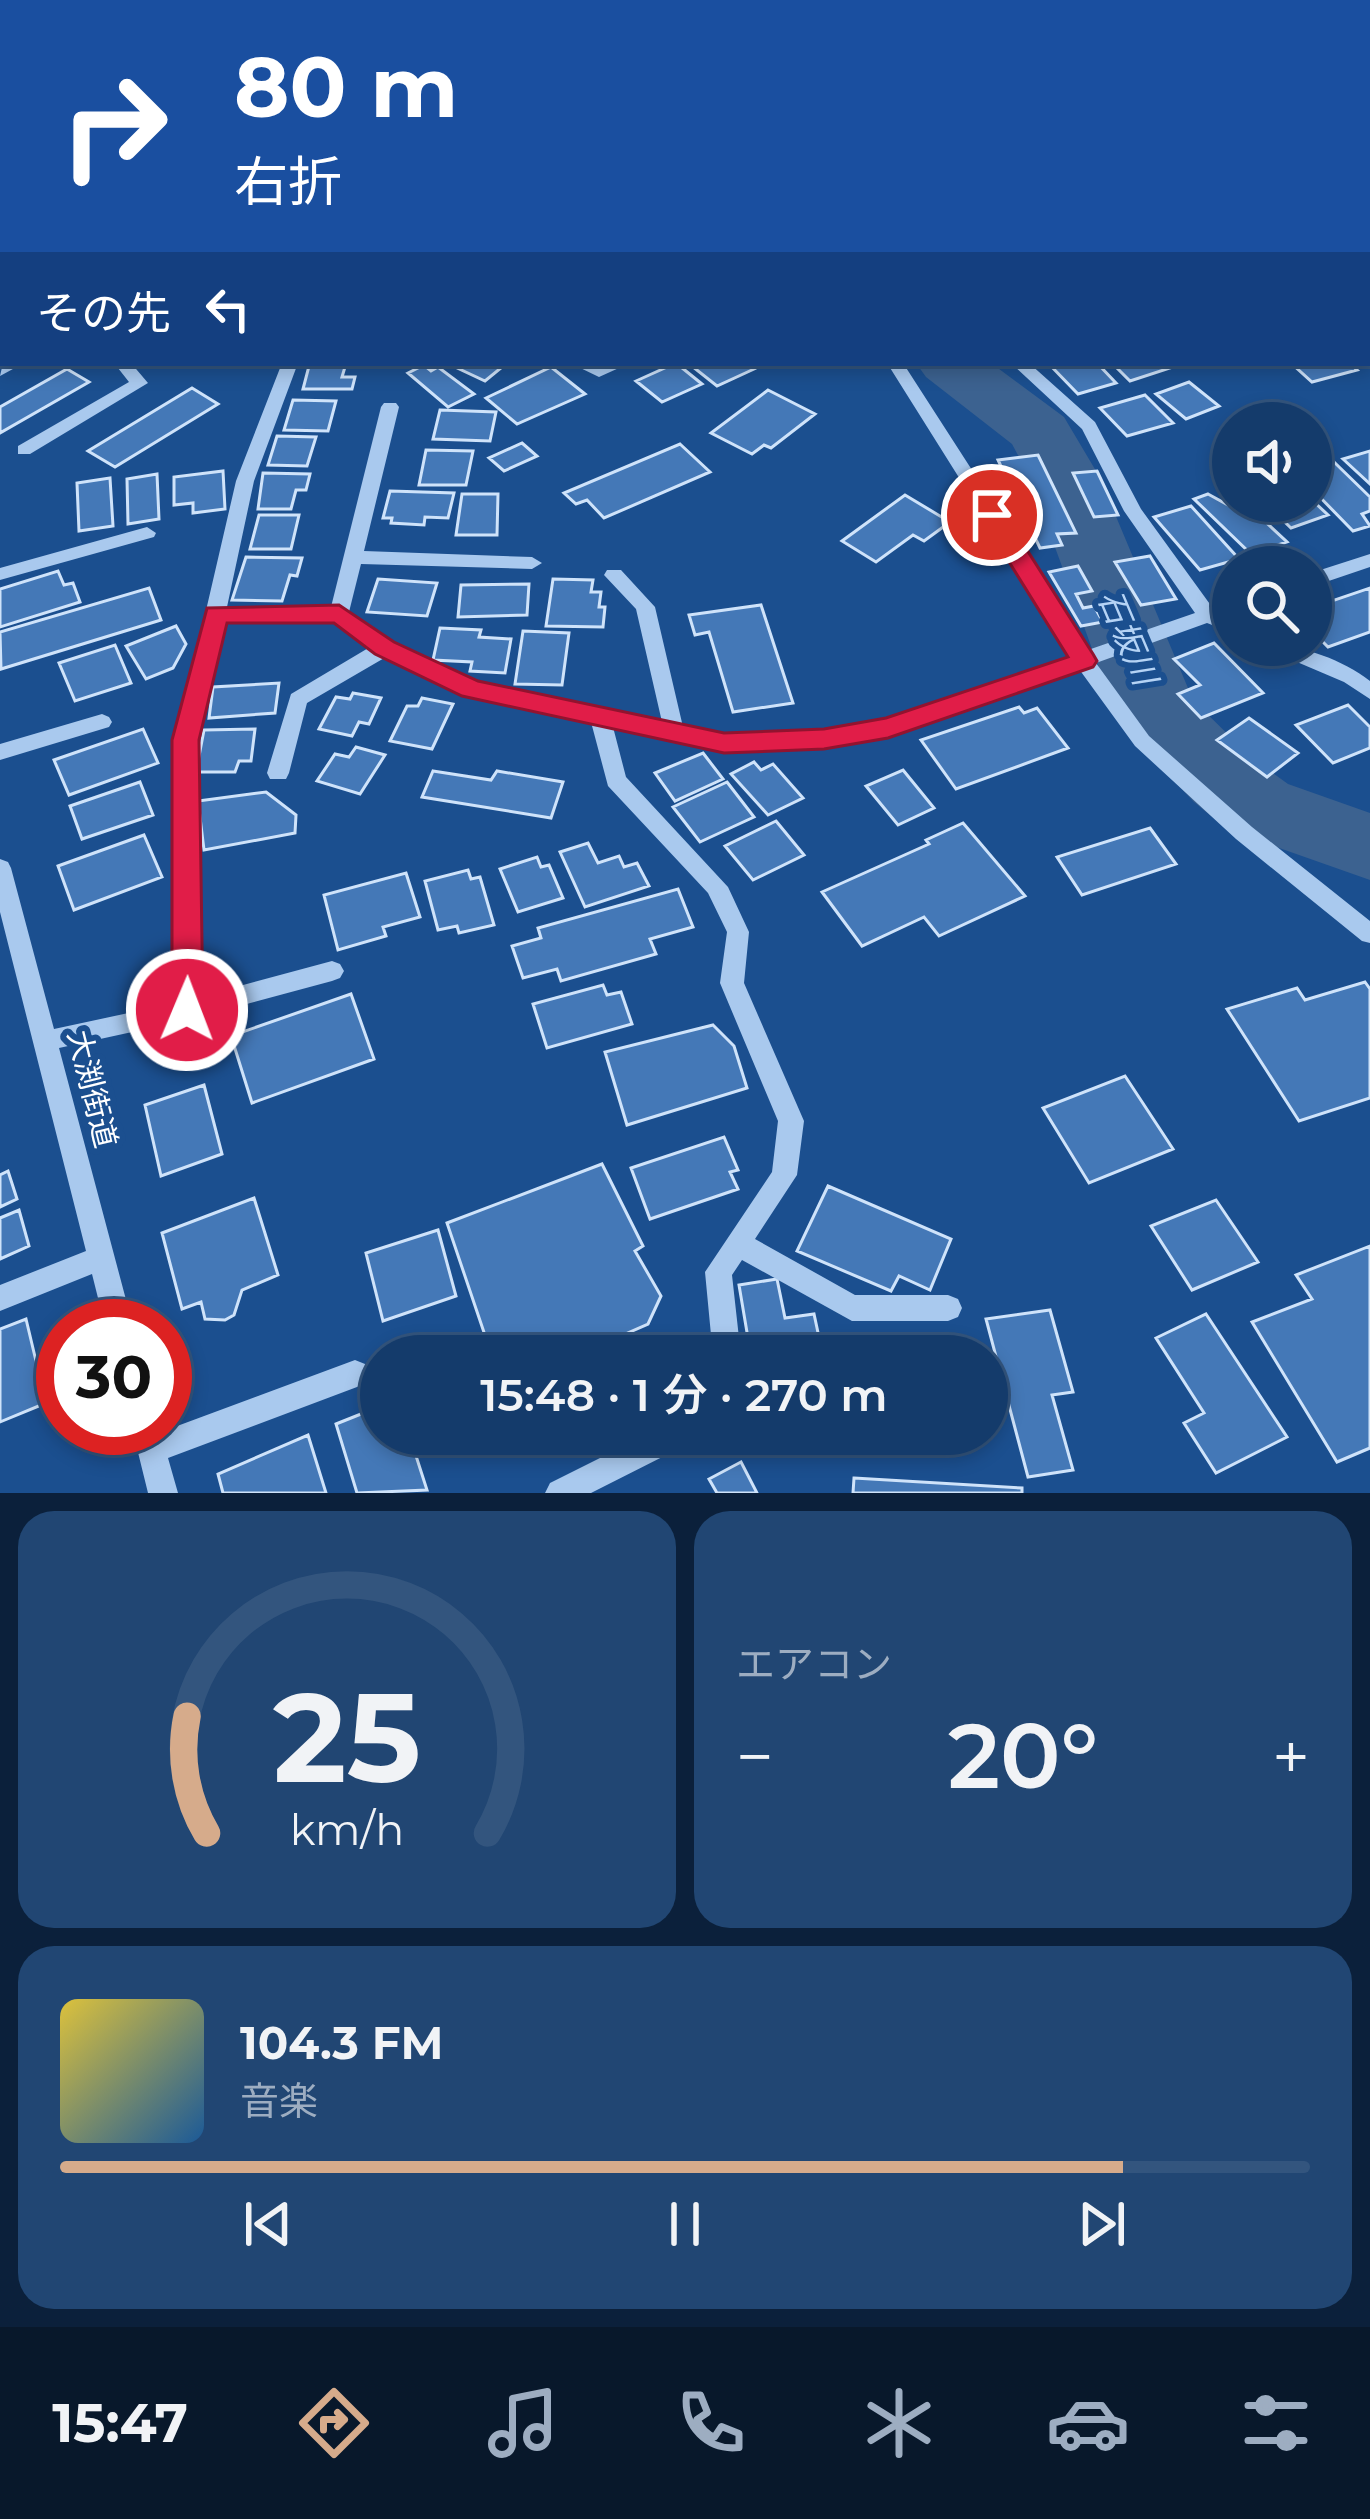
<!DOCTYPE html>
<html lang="ja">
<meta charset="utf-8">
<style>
:root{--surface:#143b6b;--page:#214673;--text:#f1f3f6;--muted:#9dadc1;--line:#33557e;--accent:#d6ab8b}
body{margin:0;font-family:Montserrat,"Noto Sans JP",sans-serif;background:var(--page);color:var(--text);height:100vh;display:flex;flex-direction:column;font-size:45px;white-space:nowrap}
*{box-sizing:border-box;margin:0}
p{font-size:39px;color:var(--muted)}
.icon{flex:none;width:66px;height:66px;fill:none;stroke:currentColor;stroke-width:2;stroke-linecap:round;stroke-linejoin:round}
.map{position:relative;height:1493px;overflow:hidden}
.sheet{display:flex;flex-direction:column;gap:18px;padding:18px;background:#0b203b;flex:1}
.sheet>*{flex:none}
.hud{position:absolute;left:0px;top:0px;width:1371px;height:366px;box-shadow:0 6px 18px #0003,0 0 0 3px var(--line);background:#1a4fa0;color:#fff;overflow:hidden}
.tools{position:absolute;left:1212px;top:402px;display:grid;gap:24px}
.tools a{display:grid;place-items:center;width:120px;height:120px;border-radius:50%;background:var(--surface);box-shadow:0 6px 18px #0003,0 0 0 3px var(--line);font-size:60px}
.speed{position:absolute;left:36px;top:1299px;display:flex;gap:24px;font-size:60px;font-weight:700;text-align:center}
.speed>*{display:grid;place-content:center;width:156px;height:156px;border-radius:50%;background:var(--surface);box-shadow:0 6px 18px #0003,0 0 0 3px var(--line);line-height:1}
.speed .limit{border:18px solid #d22;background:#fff;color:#111}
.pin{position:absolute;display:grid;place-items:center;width:102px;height:102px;color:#fff;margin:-51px;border:6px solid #fff;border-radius:50%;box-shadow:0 3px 12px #0007}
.me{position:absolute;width:132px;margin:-66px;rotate:1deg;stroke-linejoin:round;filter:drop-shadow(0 0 9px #0008)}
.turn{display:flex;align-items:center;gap:42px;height:252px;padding:0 36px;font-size:54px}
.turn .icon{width:156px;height:156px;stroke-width:2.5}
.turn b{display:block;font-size:84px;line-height:102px}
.then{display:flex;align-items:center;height:114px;padding:0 36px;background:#0003;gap:24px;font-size:45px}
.big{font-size:90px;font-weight:600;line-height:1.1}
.sheet .widget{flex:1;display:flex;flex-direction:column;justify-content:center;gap:18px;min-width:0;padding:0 42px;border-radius:36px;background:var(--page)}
.sheet .dial{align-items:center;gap:0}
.dial svg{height:312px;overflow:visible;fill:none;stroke:var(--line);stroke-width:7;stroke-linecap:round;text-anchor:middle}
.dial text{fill:var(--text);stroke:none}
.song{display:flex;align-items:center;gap:36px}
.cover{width:144px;height:144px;border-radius:18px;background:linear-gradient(135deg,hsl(50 70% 55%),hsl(210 70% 35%))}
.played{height:12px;border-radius:6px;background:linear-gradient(90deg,var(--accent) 85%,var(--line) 85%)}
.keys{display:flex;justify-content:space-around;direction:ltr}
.heat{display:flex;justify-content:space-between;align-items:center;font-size:66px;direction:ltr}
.sheet .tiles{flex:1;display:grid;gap:18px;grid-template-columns:1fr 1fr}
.widget:last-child{grid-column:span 2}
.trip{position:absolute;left:360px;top:1335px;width:648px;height:120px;border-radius:60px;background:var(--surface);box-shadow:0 6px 18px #0003,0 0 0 3px var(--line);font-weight:600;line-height:120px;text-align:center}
.dock{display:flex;height:192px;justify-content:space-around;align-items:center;background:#08182b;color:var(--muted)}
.dock .icon{width:84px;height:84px}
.dock .selected{color:var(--accent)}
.dock b{font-size:54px;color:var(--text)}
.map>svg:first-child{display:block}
</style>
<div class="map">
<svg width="1370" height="1493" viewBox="0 0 1370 1493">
<rect width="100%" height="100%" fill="#1b4f8f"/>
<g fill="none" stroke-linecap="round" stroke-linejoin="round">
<!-- river -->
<path fill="#3c6290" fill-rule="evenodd" d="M878,0H931L933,3H880Z
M916,363H991L1064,417L1099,476L1193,700L1252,758L1288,784L1370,813V880L1228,830L1194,802L1135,740L1102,676L1029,476L1012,444L926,377Z"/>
</g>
<!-- building -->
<path fill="#4478b7" stroke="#cfe3fa" stroke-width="3" d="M457,363H507L485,381L453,366Z
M676,363L702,384L662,402L636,381Z
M688,363H746L754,369L717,386Z
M1048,363H1097L1116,383L1078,394Z
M1112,363H1164L1170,368L1130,381Z
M1291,363H1349L1357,370L1312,382Z
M424,365L431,371L438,367L474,394L448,407L408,373Z
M309,366L345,367L342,377H355L352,389H303Z
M551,367L585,394L517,424L486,398Z
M67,369L89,382L0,433V407Z
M1189,382L1219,406L1186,419L1156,394Z
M192,388L218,404L115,467L88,451Z
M768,390L815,414L771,448L764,445L752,454L711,433Z
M1145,395L1173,423L1127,436L1100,408Z
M293,400L336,401L328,431L284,430Z
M440,410L496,412L490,441L433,439Z
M277,436L316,437L307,466L268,465Z
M522,443L537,456L504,471L489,458Z
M680,444L710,472L604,518L587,500L576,504L564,493Z
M426,450L473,451L466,485H419Z
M1370,451V484L1343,459Z
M1038,455L1076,533L1057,534L1062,545L1040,548L998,460Z
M1334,462L1370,497V511L1362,514L1370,526L1353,531L1311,488V468Z
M223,471L225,509L193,513V503L174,505V477Z
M1097,471L1118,515L1094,517L1073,473Z
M263,473L310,474L306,490H296L291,509H258Z
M157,474L159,519L128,524L127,479Z
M110,478L113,526L79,531L77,483Z
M390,491L454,493L448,518L425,517L424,525L391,523L392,518H383Z
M462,494H498L497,535H456Z
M1208,494L1230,506L1243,501L1287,542L1251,554L1194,499Z
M905,495L950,522L924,541L913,535L876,562L842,541Z
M1311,499L1328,515L1291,528L1263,501Z
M1191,506L1239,559L1200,570L1154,517Z
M259,515H299L291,549H250Z
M1150,556L1176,599L1141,605L1115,562Z
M246,557L302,558L297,576L290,575L282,601L232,600Z
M1078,566L1092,591L1076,594L1083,608L1094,606L1103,622L1081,626L1049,572Z
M58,571L64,585L73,583L80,602L0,627V589Z
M378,579L437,583L427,616L367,612Z
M553,579L593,580L591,592H601L599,607H605L603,627L546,626Z
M529,584L527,615L458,617L461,585Z
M149,588L161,620L1,669L0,632Z
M1370,588V632L1328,647L1311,630V608Z
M761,605L793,703L733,712L709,632L695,635L689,615Z
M176,626L186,644L173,668L146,679L126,646Z
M440,628L481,630L479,637L511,639L505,673L470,671L472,662L433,660Z
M523,631L569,633L562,685L515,684Z
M1214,643L1263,693L1201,718L1178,694L1200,685L1174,659Z
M115,645L131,683L75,701L59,663Z
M279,683L275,713L209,718L213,687Z
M353,693L381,698L369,724L359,722L352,736L319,729L336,697L350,699Z
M422,698L453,704L432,749L390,741L407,706H418Z
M1348,705L1370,727V748L1333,763L1296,725Z
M1019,707L1024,713L1037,708L1068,748L956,789L921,740Z
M1249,718L1298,753L1267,777L1217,740Z
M143,729L158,763L69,795L54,760Z
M255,729L251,761H239L235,772H196L204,730Z
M356,747L385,755L360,794L317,781L335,754L349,757Z
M703,753L723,779L675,801L655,773Z
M754,762L761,770L773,764L803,798L768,815L731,774Z
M903,770L934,808L898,825L866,786Z
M433,771L491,780L497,771L563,782L551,818L422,797Z
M140,782L153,815L82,839L70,806Z
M727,782L754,817L700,842L673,807Z
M266,792L296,815L295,833L204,850L198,801Z
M776,821L804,855L753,880L725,846Z
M963,823L1025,896L939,936L924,917L862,946L822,892L929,844L926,840Z
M1150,828L1176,864L1082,895L1057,857Z
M144,835L162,877L74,910L58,866Z
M588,843L598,863L619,856L624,867L637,863L649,886L585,907L560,852Z
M537,857L541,867L549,865L563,898L518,912L500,869Z
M468,870L471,879L480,877L494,925L459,933L457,926L438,930L425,881Z
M406,873L420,917L383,927L386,936L338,950L324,895Z
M678,889L693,927L650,939L656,954L561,981L557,969L523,978L512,946L541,938L538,928Z
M1365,982L1370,989V1098L1299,1121L1227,1009L1297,988L1305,1000Z
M603,985L607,995L621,992L632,1024L547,1048L533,1004Z
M351,994L374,1059L252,1103L231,1036Z
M713,1025L734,1046L747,1088L627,1125L605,1052Z
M1125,1076L1173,1149L1089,1183L1043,1108Z
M204,1085L222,1154L161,1176L145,1105Z
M724,1137L738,1170L730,1172L738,1189L650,1219L631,1168Z
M602,1164L643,1246L635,1251L661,1296L648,1324L575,1356H492L447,1223Z
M8,1171L17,1199L0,1207V1175Z
M828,1186L951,1239L930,1290L899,1276L891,1291L797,1251Z
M254,1198L278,1275L242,1290L234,1315L225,1320L205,1319L201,1302L182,1309L162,1233Z
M1216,1200L1258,1262L1192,1290L1151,1226Z
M19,1210L29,1246L0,1259V1218Z
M438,1230L456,1296L383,1321L366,1253Z
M1370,1246V1448L1337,1462L1252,1322L1312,1299L1296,1275Z
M777,1279L785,1318L814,1314L823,1356H751L739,1285Z
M1050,1310L1073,1392L1052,1395L1073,1470L1028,1477L986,1319Z
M1206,1314L1287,1437L1216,1473L1184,1423L1204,1413L1156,1338Z
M26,1319L46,1403L0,1422V1329Z
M927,1339L931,1356H869L867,1348Z
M381,1406V1434H409L427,1490L357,1493L336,1424Z
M438,1434H518L486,1449L482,1438L446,1456Z
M918,1434H973L976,1448L923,1456Z
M308,1435L326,1493H223L218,1474Z
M741,1462L757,1493H717L709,1479Z
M854,1478L1022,1488V1493H853Z"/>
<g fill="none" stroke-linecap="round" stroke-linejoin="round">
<!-- minor -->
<path fill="#a9c9ee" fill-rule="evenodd" d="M337,0H352L355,3H339Z
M660,0H676L679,3H662Z
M951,0H963L966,3H952Z
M1368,29H1370V37H1368Z
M0,53L3,54V63L0,62Z
M1368,145H1370V154H1368Z
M3,206V216L0,217V207Z
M0,223L3,224V235L0,234Z
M1368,255H1370V265H1368Z
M3,277V288L0,289V278Z
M1370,313V323L1368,324V314Z
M3,363H24L0,376Z
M114,363H131L148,383L30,454H18V446L129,382Z
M282,363H298L254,481L227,607H331L381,407L384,403H396L399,407L364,551L532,557L542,563L532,569L361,564L349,612L392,643L477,683L662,722L636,609L604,575L607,570H621L655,607L683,727C822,756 943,701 1071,656L887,363H903L1088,650L1195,613L1124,511L1082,429L1011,363H1029L1095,422L1141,509L1212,607L1233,600V614L1227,616L1233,618V633L1207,623L1096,663L1149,736L1252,827L1370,921V943L1362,941L1236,839L1135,746L1079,669L895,733L824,747L724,751L613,727L626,777L728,887L749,932L744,983L804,1121L797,1175L755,1239L855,1295H948L958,1299L962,1308L958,1317L948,1321H852L742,1260L732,1275L741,1356H713L705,1272L772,1172L778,1121L720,983L727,932L708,893L608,786L591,722L465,694L386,657L307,703L289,773L286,779H270L267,773L291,694L370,647L335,621H224L196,740L199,997L332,961L340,964L344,971L340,978L332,981L187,1020L59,1048L133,1326H105L92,1274L0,1311V1285L86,1251L0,912V859L8,862L11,868L54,1029L175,1003L176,740L236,481Z
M570,363L599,366L630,363L599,377Z
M147,527L156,533L154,537L0,580V568Z
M1370,554V567L1311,587V573Z
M1266,645C1302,645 1341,659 1370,681V699L1344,682L1269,650Z
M102,714L109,717L112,722L109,727L0,760V744Z
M355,1360L365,1364L369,1374L365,1384L168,1458L178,1493H148L132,1428H160L161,1432Z
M648,1434H692L688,1444L591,1493H545L550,1483Z"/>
</g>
<!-- route -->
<path fill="#e11d48" stroke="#92132f" stroke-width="3" d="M992,507L1001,509L1093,654L1097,661L1093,667L888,738L824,749L724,753L462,696L375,654L334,623H227L199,740L203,1010L198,1019L187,1023L176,1019L172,1010V740L207,608L339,605L394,642L478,681L724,733L824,729L886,718L1068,657L980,515Z"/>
<g text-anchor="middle" stroke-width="12" stroke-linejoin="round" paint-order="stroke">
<!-- street labels -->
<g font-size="30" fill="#fff" stroke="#1b4f8f">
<text transform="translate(92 1089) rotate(76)" y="10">大渕街道</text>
</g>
<!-- water labels -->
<g font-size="33" font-style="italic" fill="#b5d3f5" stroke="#1b4f8f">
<text transform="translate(1128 637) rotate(67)" y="12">石坂川</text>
</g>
</g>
</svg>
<div class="tools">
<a><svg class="icon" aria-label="sound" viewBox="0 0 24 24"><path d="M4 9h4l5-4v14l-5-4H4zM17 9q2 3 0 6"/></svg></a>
<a><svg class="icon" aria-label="search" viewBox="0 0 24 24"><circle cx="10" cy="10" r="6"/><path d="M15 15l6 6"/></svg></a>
</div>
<div class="speed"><div class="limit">30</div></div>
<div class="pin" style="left:992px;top:515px;background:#d93025"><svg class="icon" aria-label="arrive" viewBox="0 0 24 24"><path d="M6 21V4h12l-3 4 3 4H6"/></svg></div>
<svg class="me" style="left:187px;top:1010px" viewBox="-20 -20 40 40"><circle r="17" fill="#e11d48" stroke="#fff" stroke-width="3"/><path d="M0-11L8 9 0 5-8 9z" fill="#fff"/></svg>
<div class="trip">15:48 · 1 分 · 270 m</div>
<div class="hud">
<div class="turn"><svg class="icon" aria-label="right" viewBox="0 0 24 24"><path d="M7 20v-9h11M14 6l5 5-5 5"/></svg><div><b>80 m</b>右折</div></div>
<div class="then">その先<svg class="icon" aria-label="left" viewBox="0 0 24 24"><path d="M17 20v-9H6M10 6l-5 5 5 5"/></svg></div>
</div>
</div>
<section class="sheet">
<div class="tiles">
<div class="widget dial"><svg viewBox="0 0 100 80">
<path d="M14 69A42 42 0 1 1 86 69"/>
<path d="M14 69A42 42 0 0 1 9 39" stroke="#d6ab8b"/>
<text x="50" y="56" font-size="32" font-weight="700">25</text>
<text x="50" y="72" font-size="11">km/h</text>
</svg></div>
<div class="widget"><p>エアコン</p>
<div class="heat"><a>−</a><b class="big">20°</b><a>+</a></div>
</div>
<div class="widget">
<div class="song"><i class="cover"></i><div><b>104.3 FM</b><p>音楽</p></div></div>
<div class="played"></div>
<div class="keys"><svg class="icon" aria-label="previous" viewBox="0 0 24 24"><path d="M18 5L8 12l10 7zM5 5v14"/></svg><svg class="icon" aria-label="pause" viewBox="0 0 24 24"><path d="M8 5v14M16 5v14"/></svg><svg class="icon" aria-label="next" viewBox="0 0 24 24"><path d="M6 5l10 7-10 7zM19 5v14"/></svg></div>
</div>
</div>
</section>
<nav class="dock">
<b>15:47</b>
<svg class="icon selected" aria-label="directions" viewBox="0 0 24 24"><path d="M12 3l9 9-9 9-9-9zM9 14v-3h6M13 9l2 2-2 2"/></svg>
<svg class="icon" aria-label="music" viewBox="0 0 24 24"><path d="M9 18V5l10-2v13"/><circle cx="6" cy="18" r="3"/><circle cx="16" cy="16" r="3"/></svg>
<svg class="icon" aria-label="phone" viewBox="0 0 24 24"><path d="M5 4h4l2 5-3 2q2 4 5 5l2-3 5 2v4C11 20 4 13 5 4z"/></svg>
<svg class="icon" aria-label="climate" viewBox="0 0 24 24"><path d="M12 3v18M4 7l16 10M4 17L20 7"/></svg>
<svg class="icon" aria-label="car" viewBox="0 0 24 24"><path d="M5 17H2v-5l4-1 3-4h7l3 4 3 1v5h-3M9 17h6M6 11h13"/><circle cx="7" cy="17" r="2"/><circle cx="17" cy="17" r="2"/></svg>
<svg class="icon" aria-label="filters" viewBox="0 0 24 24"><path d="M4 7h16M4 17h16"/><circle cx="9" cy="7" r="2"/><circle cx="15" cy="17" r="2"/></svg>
</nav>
